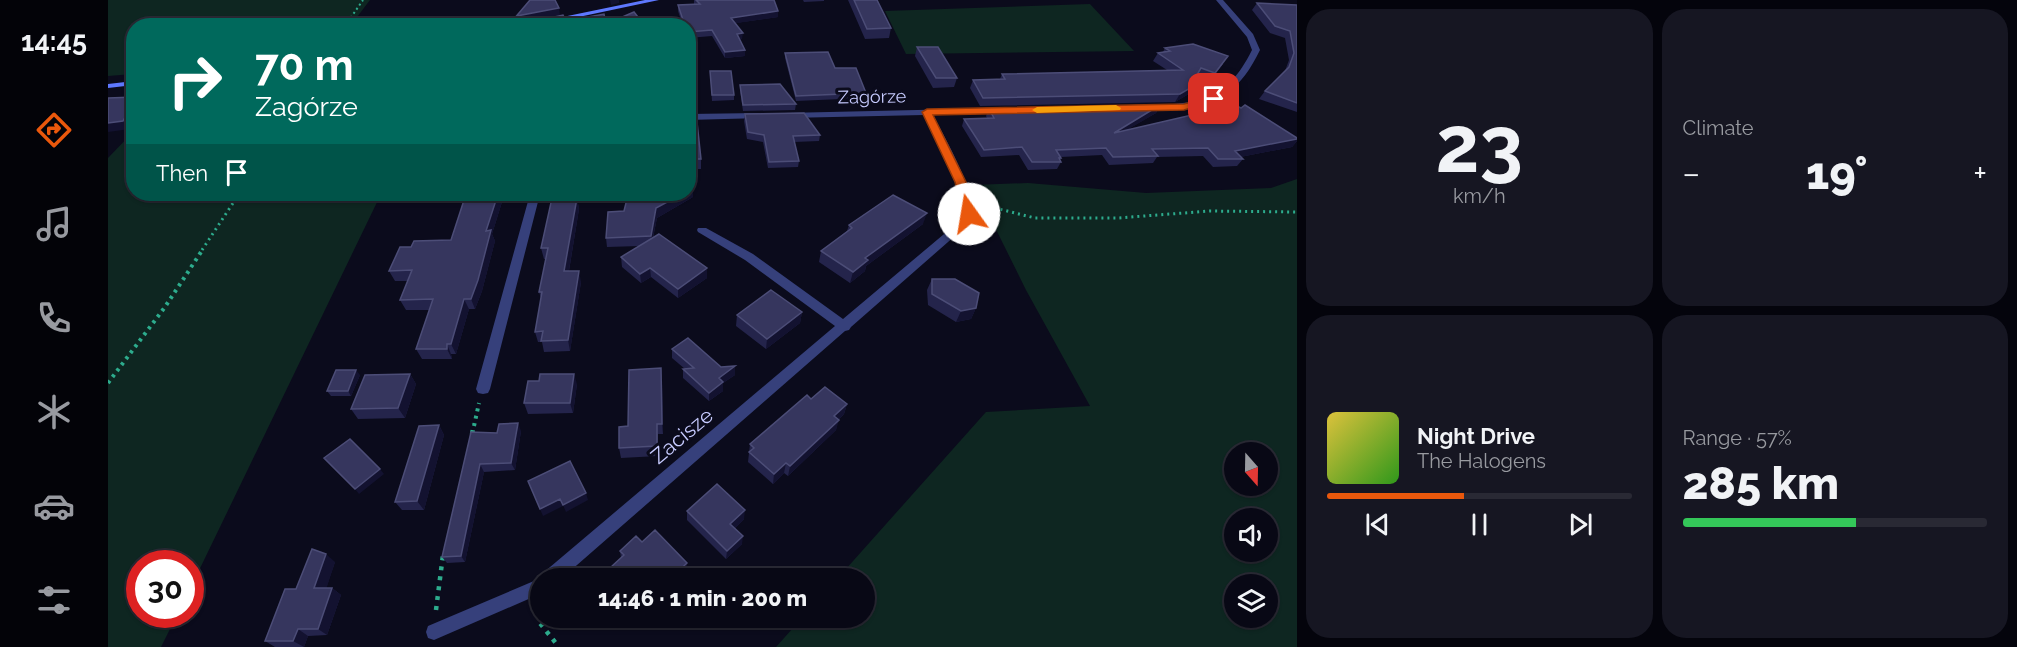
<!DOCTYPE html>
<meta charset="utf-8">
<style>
:root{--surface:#080815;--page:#161622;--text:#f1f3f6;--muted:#989aa0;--line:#292934;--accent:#ea580c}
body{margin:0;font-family:Raleway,sans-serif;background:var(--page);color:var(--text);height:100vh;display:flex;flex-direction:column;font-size:22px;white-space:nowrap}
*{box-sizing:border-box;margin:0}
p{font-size:20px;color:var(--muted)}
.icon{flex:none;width:33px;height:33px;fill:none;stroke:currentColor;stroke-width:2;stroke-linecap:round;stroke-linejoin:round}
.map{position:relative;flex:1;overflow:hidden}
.sheet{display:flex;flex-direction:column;gap:9px;padding:9px;background:#04040c;width:720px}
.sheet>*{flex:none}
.guide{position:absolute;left:18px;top:18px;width:570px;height:183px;border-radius:24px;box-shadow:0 2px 4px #0004,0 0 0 2px var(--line);background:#00695c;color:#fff;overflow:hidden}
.needle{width:39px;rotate:160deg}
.fabs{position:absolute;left:1116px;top:442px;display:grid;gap:12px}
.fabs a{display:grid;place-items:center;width:54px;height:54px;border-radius:50%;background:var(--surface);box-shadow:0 2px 4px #0004,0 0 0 2px var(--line);font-size:30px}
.speed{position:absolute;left:18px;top:550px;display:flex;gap:12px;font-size:30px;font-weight:700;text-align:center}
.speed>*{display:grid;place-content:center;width:78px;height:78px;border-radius:50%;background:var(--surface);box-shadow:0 2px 4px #0004,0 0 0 2px var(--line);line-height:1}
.speed .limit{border:9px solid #d22;background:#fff;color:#111}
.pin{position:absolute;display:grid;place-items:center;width:51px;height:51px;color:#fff;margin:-26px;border-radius:12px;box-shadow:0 3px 9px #0006}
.me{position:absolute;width:66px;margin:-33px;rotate:347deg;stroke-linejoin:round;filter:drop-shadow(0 0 4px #0008)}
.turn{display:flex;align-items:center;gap:21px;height:126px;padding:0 30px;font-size:27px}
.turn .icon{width:78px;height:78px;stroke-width:2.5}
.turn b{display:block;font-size:42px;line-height:51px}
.then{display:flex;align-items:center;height:57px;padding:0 30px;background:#0003;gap:12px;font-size:22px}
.big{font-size:45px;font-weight:800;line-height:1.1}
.sheet .card{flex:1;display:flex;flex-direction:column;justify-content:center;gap:9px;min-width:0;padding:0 21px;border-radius:24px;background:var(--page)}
.sheet .dial{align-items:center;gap:0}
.dial b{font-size:78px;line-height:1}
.song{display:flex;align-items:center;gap:18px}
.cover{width:72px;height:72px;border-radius:9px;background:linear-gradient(135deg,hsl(50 70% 55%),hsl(110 70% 35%))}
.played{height:6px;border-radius:3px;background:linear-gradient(90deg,var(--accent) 45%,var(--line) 45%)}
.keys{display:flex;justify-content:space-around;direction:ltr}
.heat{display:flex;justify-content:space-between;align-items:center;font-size:33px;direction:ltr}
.charge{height:9px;border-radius:4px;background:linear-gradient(90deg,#34c759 57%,var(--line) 0)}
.sheet .tiles{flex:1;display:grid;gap:9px;grid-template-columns:repeat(2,1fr)}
.trip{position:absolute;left:422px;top:568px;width:345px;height:60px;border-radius:30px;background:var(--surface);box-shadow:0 2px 4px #0004,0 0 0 2px var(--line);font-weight:800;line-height:60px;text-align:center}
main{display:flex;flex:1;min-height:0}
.menu{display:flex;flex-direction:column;width:108px;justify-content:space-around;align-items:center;background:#030308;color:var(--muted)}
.menu .icon{width:42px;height:42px}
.menu .current{color:var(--accent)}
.menu b{font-size:27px;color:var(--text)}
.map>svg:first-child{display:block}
</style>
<main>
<nav class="menu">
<b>14:45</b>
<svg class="icon current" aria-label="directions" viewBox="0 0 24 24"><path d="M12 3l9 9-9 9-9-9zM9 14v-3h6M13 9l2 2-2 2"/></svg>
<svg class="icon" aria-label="music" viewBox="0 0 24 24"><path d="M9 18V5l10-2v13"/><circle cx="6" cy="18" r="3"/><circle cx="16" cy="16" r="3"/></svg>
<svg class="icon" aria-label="phone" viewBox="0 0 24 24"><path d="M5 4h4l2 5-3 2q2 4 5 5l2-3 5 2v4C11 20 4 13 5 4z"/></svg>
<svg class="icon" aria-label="climate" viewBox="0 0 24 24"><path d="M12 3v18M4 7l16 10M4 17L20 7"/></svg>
<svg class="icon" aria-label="car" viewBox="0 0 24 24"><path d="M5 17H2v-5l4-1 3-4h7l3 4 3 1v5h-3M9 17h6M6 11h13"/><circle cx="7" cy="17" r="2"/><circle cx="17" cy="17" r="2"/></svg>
<svg class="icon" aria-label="filters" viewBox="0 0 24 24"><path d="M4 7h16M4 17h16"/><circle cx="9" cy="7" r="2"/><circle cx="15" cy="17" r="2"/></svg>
</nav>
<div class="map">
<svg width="1189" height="647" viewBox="0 0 1189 647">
<rect width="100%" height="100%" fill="#0b0b1c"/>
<!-- green -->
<path fill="#0e2621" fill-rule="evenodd" d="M0,0H262L243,25L26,26L25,74L0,76Z
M982,4L1026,51L798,54L777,11Z
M25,132L26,194H273L83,587L82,564H32V615H69L53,647H0V158Z
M1189,179V647H668L694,618H756V579H729L878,412L982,406L918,290L866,185L920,183L1038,193L1163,188ZM1126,453H1160V486H1126ZM1126,519H1160V552H1126ZM1126,585H1160V618H1126Z"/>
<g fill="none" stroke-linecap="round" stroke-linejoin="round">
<!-- path-far3 -->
<path stroke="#2dac8d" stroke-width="2" stroke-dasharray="2 3" stroke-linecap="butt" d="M237,26L255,0"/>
<!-- path-far2 -->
<path stroke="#2dac8d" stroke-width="3" stroke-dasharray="2 4" stroke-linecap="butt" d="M875,205L927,218H1010L1102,211L1189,212
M94,250L131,194"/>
<!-- path-far1 -->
<path stroke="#2dac8d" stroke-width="4" stroke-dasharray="3 4.5" stroke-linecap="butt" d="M0,383L57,307L95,249
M366,426L371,403"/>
<!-- path -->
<path stroke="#2dac8d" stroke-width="4.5" stroke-dasharray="4 6" stroke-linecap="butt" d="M364,434L366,424
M432,604L431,622L451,647
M328,610L335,555"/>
<!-- street -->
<path fill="#36407b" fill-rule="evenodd" d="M1108,0H1115L1145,34L1152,50C1133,89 1112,106 1067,109C1056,110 1045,111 1034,110V106L1037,105C1091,104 1118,102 1144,50L1139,37Z
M897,108L900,109V113L825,115C842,147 860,178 866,214L856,228L743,327L741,330L737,331L453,579H432V594L326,640L320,638L318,632L320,626L433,578L435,573L727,326L637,260L590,232L589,230L590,228H598L645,254L735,319L848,224L856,214L846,175L816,115L680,118L677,117V113Z
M651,113L654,114V118L580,120V114Z
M422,194H432L382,389L380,393L375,394L370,393L368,389Z"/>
<!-- secondary -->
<path fill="#5e78fe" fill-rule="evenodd" d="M537,0H551L428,26H411Z
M26,81V85L0,88V84Z"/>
</g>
<!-- wall -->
<path fill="#24244b" d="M586,0H666L670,17L627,23L634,39H632L637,56L617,58L604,36L580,38V26H575L570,11V5L586,4Z
M695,0H716V1L696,2Z
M740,0H769L783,28L781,38L757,39Z
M1149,3L1189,5V112L1151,99L1157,91L1177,71L1181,60L1177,38L1162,33L1144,10Z
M809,47L849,78L846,87L825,88L807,56Z
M1057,48L1115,64L1102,81L1097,79L1093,87L1067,102L872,106L862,88L865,80L892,79L894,74L1059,70L1045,61L1050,53L1055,52Z
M677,53L758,93L756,98L688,101L677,58Z
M602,71L626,95V100L604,101Z
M632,85L688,104L687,110L635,111L632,90Z
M1052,105L1048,113L1020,129L1189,139V141L1184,147L1132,157L1135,159L1129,166L1105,167L1095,156L1049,157L1045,163L1001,165L994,155L953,157L952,160L953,162L949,169L920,170L911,155L873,157L854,126L856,119L879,118L878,116L881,109Z
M637,114L712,135L711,141L686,142L691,161L690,167L660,168L655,142L639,139L636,121Z
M580,123L593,159V169H580Z
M328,194H357L356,195L329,196Z
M358,194H392L394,202L384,234L387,241L374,291L367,309H361L348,354H343L344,359H314L308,349L322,310H298L292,300L300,281H287L281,271L303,247L343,240Z
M585,197L549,218L545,238L599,268V278L570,298L543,277L533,283L514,267L513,257L532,246L499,247L498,238L516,211Z
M469,198L471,209L461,271L473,282L462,351L436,352L434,342H430L427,332L433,298L431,292L438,259H436L433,248Z
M815,224L758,266L757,271L742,283L711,262L713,251L739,231L741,225Z
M824,279L868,308L863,319L848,322L820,305L819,290Z
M694,312L692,323L658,349L628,326L629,315Z
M564,349L613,367L627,375L615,383V391L601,401L575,378V369H577L564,358Z
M302,374L308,384L297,418L250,419L243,409Z
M252,375L243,396H223L219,391Z
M554,379L555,434H550V456L513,458L511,448L520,426Z
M469,384L465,413L420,414L416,403Z
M703,399L739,404L736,414L730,420L728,430L680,476L676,473L665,484L640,462L642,444Z
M331,425L336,435L316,510H294L287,502Z
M413,431L407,470L376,472L357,562L339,563L334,557L363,432L389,433Z
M579,511L636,519L627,528L634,544L618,559L579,520Z
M512,551L579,563V571L571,579H509L505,575L503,567L513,558Z
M227,562L218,588H224L233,595L219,635L200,636L196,647H167L157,641L188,589Z"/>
<!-- shaded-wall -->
<path fill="#131230" d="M502,0H511V3L503,5Z
M451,8L452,15L411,24L408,20L409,16Z
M670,11V17L623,24V18Z
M635,33L634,39L629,40V34Z
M637,50V56L617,58V52Z
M1098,79L1093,87L1067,102L1072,94Z
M26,102V122L22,129L0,132V123Z
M1052,105L1048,113L1002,140L1006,133Z
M1189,139V141L1184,147L1122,159L1127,151Z
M585,187V197L549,218L543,246V236L548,208L574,194H580V190Z
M390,194H392L394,202L384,234L387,241L374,291L367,309L363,299L378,231Z
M469,198L471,209L459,282L456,271Z
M819,213L815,224L758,266L757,271L742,283L745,272L757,258Z
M542,268L543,277L533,283L532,274Z
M599,268V278L570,298V289Z
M471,271L473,282L462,351L460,340Z
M356,299L361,309L348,354L343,344Z
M868,308L863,319L848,322L853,311Z
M694,312L692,323L658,349L659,339Z
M339,344L343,354L344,359L339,349Z
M627,366V375L615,383V391L601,401V393L611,378Z
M553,368L554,379L555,434L554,424Z
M248,370L252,375L243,396L240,391Z
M302,374L308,384L297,418L290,408Z
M466,374L469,384L465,413L462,403Z
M739,404L736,414L723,426L726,416Z
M731,420L728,430L680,476L682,466Z
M410,423L413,431L407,470L403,463Z
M331,425L336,435L316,510L309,501Z
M678,463L676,473L665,484L666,474Z
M372,464L376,472L357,562L353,556Z
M272,469L276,474L251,494L247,489Z
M478,493L480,500L458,512L455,505Z
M452,499L455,506L435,516L432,509Z
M637,510L636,519L622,533V524Z
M635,536L634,544L618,559L619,551Z
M218,554L227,562L216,596L206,588Z
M579,563V571L571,579H562Z
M224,588L233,595L219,635L210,629Z
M190,629L200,636L196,647L185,641Z"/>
<!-- building -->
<path fill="#36365e" stroke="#4c4d77" stroke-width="1.5" d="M422,0H447L451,8L409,16L408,20L427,21L455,15L458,21L496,14L498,24L526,12L537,26H400Z
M588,0H666L670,11L623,18L635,33L629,34L637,50L617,52L604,30L580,32V26H577L570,5L592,4Z
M746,0H769L783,28L759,29Z
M1149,3L1189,5V103L1157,91L1181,67L1186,53L1182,31L1167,26Z
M1085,44L1120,56L1107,73L1093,68L1090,73L1098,79L1072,94L875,98L865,80L897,79L894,74L1075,70L1050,53L1062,51L1057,48Z
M809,47H830L849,78H828Z
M720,52L727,68H748L758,93L688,96L677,53Z
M602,71H623L626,95H604Z
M672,84L688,104L635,105L632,85Z
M26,97V102L15,121L0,123V98Z
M1052,105L1006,133L1127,105L1133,108L1137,105L1189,138V139L1127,151L1135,159H1110L1100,148L1044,149L1050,156L1005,157L998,148L948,150L953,158H951L953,162H924L914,147L876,150L856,119L886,118L881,109Z
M696,113L712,135L685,136L691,161L661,162L656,135L640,132L637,114Z
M589,122L593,159H580V123Z
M580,184L585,187L580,190Z
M358,194H390L378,231L383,230L370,280L363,299H356L343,344H339V349H308L325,299L292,300L304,270L281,271L292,247H303L306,241L343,240Z
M522,194H574L548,208L543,236L498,238L500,212L516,211L520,195Z
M785,195L819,213L757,258L760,260L745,272L713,251L744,228L741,225Z
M444,198H469L456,271H471L460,340L433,341L435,331L427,332L434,292H431L440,248H433Z
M551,234L599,268L570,289L542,268L532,274L513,257Z
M824,279H847L871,293L868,308L853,311L824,294Z
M663,290L694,312L659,339L629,315Z
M580,338L613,367L627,366L611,378L615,382L601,393L575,369L586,368L564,349Z
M553,368L554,424H549V446L511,448V427L520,426L521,370Z
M228,370H248L240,391H219Z
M302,374L290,408L243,409L257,375Z
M432,374H466L462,403H416L420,381H431Z
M717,387L739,404L726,416L731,420L682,466L678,463L666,474L641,452L646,448L642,444L699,395L703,399Z
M410,423L403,463L372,464L353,556L334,557L363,432L389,433L391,424Z
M331,425L309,501L287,502L311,426Z
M242,439L272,469L247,489L216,458Z
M462,461L478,493L455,505L452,499L432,509L420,481Z
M609,484L637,510L622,524L635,536L619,551L579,511Z
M547,530L579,563L562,579H513L503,567L516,555L512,551L528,536L534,542Z
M204,549L218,554L206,588H224L210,629H190L185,641H157L177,589H188Z"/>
<!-- route -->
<path fill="#ea580c" stroke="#983908" stroke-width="1.5" d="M1106,96L1109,97V101L1076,110L825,115L858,182L867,214L861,218L855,214L847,182L814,112L819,109L1076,104Z"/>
<!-- slow -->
<path fill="#f59e0b" d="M1008,105L1013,108L1012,110L929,113L924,110L929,107Z"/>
<g text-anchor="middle" stroke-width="6" stroke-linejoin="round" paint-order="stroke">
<!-- far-street labels -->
<g font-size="18" fill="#c7cbff" stroke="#0b0b1c">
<text transform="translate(764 97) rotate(-1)" y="6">Zagórze</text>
</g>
<!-- street labels -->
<g font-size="21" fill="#c7cbff" stroke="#0b0b1c">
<text transform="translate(574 436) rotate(-40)" y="7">Zacisze</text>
</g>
</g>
</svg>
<div class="fabs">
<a><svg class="needle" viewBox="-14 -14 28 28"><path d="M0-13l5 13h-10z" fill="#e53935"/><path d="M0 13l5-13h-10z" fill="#989aa0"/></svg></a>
<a><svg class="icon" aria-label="sound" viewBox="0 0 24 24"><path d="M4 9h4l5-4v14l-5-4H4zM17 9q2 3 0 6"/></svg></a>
<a><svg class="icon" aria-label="layers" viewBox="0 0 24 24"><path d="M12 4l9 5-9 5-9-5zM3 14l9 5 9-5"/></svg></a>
</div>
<div class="speed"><div class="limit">30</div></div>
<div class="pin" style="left:1106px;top:99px;background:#d93025"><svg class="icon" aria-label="arrive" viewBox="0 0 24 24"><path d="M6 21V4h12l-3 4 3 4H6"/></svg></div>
<svg class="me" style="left:861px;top:214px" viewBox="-20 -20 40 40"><circle r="19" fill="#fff"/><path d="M0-13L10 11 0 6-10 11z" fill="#ea580c"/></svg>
<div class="trip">14:46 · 1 min · 200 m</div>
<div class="guide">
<div class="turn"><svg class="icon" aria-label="right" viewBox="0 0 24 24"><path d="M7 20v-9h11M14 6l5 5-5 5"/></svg><div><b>70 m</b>Zagórze</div></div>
<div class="then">Then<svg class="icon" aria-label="arrive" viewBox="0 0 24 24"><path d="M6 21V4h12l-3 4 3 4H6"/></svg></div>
</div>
</div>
<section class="sheet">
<div class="tiles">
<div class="card dial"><b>23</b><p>km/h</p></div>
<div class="card"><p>Climate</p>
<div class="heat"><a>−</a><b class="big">19°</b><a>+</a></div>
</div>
<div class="card">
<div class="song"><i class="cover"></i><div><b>Night Drive</b><p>The Halogens</p></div></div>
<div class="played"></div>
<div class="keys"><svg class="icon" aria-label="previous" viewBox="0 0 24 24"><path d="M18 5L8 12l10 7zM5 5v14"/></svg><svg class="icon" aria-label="pause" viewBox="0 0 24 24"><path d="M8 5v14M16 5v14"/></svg><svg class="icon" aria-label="next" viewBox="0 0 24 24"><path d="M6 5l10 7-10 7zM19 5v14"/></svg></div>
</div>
<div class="card"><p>Range · 57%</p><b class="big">285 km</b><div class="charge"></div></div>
</div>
</section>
</main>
